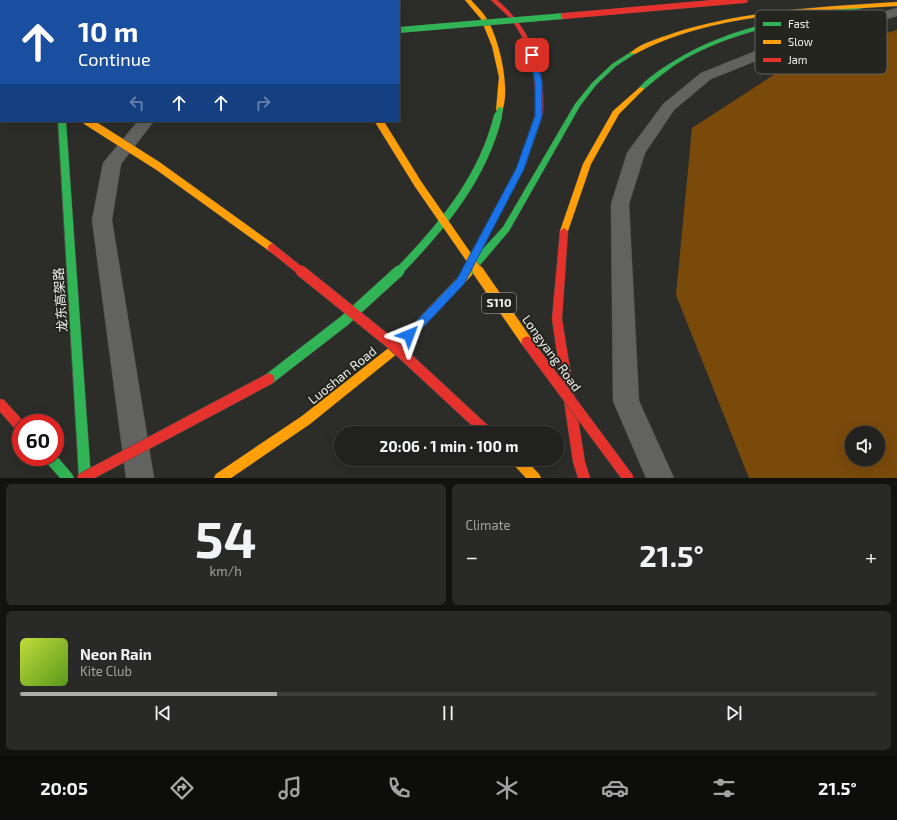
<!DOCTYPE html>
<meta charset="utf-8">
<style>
:root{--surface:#21221f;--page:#292a28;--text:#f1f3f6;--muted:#a2a4a4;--line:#3e3f3d;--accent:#abaca8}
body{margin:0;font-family:"Exo 2","Noto Sans SC",sans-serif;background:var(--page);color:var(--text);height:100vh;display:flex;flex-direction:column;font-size:15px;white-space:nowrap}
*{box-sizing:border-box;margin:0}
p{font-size:13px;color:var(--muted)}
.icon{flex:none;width:22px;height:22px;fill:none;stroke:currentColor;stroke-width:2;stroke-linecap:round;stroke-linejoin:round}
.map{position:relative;height:478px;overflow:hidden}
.sheet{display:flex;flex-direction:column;gap:6px;padding:6px;background:#121311;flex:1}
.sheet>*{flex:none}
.banner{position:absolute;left:0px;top:0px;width:400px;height:122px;box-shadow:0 4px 16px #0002,0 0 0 1px var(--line);background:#1a4fa0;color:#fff;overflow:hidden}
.tools{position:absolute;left:845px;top:426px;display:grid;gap:8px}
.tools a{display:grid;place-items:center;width:40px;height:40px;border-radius:50%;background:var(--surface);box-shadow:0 4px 16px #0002,0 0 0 1px var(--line);font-size:20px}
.speed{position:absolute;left:12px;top:414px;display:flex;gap:8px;font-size:20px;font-weight:700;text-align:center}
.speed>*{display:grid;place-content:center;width:52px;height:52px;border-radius:50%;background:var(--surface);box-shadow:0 4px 16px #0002,0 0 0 1px var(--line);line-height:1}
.speed .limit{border:6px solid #d22;background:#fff;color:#111}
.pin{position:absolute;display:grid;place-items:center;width:34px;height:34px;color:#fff;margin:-17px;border-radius:8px;box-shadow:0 2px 6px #0006}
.me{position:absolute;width:44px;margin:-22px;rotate:44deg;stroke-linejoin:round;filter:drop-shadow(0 0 3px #0008)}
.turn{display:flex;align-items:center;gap:14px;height:84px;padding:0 12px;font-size:18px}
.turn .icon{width:52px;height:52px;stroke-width:2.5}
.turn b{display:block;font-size:28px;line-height:34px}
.lanes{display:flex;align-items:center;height:38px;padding:0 12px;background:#0003;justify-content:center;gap:20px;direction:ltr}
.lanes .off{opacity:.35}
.big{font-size:30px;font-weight:700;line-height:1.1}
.sheet .widget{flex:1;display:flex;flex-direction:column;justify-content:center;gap:6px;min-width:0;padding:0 14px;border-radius:6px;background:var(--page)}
.sheet .dial{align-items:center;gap:0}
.dial b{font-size:52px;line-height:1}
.song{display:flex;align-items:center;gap:12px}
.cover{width:48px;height:48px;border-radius:6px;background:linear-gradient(135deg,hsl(70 70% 55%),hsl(90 70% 35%))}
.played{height:4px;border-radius:2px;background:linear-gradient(90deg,var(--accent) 30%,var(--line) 30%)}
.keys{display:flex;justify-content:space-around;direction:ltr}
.heat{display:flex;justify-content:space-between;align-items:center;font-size:22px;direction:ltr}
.sheet .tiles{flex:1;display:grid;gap:6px;grid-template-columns:1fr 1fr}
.widget:last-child{grid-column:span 2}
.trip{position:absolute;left:334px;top:426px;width:230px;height:40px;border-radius:20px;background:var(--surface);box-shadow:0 4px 16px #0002,0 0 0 1px var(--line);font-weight:700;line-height:40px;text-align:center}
.menu{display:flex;height:64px;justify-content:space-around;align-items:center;background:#0d0e0c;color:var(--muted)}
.menu .icon{width:28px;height:28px}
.menu .on{color:var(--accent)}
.menu b{font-size:18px;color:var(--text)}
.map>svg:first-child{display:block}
</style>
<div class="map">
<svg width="897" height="478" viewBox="0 0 897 478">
<rect width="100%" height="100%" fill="#2c2d29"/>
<!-- forest -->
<path fill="#7a4a0b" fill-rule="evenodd" d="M897,30V478H749L676,295L692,128L795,61ZM852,433H878V459H852Z"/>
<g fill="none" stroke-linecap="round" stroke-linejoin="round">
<defs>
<path id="lane" d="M117,0H129V1H117Z
M897,8V16L783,50L711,79L674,110L645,153L629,204L639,401L674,478H646L613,401L611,204L627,153L663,104L701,73L773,44Z
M138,121H154L121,164L112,220L154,478H126L92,220L103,163Z"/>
<path id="fast" d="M305,0H322L304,1Z
M866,4L868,5V7C808,20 747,26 692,55C674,64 659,77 643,90L641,91L638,89C647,78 661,69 674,61C732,25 800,16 866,4Z
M631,52L636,53L616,66L596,85L580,106L509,231L470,277H468L464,284H458L456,281L516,169L534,118H537L541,120L524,169L481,251L503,227L575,104L592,83L612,64Z
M0,66H1V70H0Z
M58,121H66L91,478H79Z
M55,454L72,474L74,478H60L45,461L43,457H55Z"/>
<path id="slow" d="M5,0H11V1H5Z
M465,0H471C476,6 483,12 487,19C499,39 511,89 502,111H498L496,110L499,77L492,46L481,19Z
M897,2V6C828,10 758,12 692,31C672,37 653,44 635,54L630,53C641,43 660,38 674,33C746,10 822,7 897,2Z
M0,26H1V30H0Z
M0,82H1L0,98Z
M641,87L644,89L619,114L591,164L568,231L567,233H561L560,231L583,164L613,111L639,88Z
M467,270L470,271L472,274L470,277L403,349L310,424L231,478H214L216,474L302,416L395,343L464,271Z
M510,459H525L539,474L541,478H526L512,463Z"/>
<path id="jam" d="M51,0H57V1H51Z
M491,0H497C526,24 543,60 543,98C543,106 544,114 540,122H537L533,120L535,116C536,78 534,48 509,17C503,11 497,6 491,0Z
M564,228L568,231L562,319L585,462L590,478H578L573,462L552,319L560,231Z
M0,399L4,400L25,423H21V433L17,431L0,412Z"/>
</defs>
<!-- lane casing -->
<use href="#lane" stroke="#494a46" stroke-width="1"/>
<!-- fast casing -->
<use href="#fast" stroke="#494a46" stroke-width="1"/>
<!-- slow casing -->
<use href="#slow" stroke="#494a46" stroke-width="1"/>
<!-- jam casing -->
<use href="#jam" stroke="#494a46" stroke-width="1"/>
<!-- lane -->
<use href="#lane" fill="#626360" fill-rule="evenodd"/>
<!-- fast -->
<use href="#fast" fill="#30b455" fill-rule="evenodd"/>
<!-- slow -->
<use href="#slow" fill="#ff9f0a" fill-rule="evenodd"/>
<!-- jam -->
<use href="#jam" fill="#e5322d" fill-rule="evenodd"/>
<defs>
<path id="fast-bridge-far2" d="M399,30L564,16
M498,117L500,110"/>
<path id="fast-bridge-far1" d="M398,272C441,228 483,178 498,116"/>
<path id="fast-bridge" d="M269,379L344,321L399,271"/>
<path id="slow-bridge-far1" d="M87,121L158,166L272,248
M379,121L418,184L479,272"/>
<path id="slow-bridge" d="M478,271L527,342"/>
<path id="jam-bridge-far2" d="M564,16L745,0"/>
<path id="jam-bridge-far1" d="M272,248L302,272"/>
<path id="jam-bridge" d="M301,271L393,345L488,433
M527,342L628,478
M83,478L269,379"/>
</defs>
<!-- fast-bridge-far2 casing -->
<use href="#fast-bridge-far2" stroke="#494a46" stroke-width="6" stroke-linecap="butt"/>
<!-- fast-bridge-far1 casing -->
<use href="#fast-bridge-far1" stroke="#494a46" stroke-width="9" stroke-linecap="butt"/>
<!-- fast-bridge casing -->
<use href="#fast-bridge" stroke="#494a46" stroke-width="12" stroke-linecap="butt"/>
<!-- slow-bridge-far1 casing -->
<use href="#slow-bridge-far1" stroke="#494a46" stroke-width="9" stroke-linecap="butt"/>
<!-- slow-bridge casing -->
<use href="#slow-bridge" stroke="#494a46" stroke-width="12" stroke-linecap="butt"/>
<!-- jam-bridge-far2 casing -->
<use href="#jam-bridge-far2" stroke="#494a46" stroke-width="6" stroke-linecap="butt"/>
<!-- jam-bridge-far1 casing -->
<use href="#jam-bridge-far1" stroke="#494a46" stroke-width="9" stroke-linecap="butt"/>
<!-- jam-bridge casing -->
<use href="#jam-bridge" stroke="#494a46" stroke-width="12" stroke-linecap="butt"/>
<!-- fast-bridge-far2 -->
<use href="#fast-bridge-far2" stroke="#30b455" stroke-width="6"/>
<!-- fast-bridge-far1 -->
<use href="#fast-bridge-far1" stroke="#30b455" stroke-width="8"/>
<!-- fast-bridge -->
<use href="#fast-bridge" stroke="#30b455" stroke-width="11"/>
<!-- slow-bridge-far1 -->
<use href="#slow-bridge-far1" stroke="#ff9f0a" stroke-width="8"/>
<!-- slow-bridge -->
<use href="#slow-bridge" stroke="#ff9f0a" stroke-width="11"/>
<!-- jam-bridge-far2 -->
<use href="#jam-bridge-far2" stroke="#e5322d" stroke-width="6"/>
<!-- jam-bridge-far1 -->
<use href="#jam-bridge-far1" stroke="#e5322d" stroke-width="8"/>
<!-- jam-bridge -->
<use href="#jam-bridge" stroke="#e5322d" stroke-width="11"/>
</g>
<!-- route -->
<path fill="#1a73e8" stroke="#114b97" d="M532,53L536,55L542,82V116L524,169L464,284L413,338L409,340L406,338L404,335L406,332L457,279L516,169L535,116V82L529,55Z"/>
<g text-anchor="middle" stroke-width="4" stroke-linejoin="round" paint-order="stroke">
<!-- shield labels -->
<rect fill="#24251f" stroke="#b3b4ae" stroke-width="1" x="482" y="293" width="34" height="20" rx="3"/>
<g font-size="12" font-weight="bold" fill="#f0f1ec">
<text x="499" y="307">S110</text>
</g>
<!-- street labels -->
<g font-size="13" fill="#f0f1ec" stroke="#24251f">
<text transform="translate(60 300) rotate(-94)" y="5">龙东高架路</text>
<text transform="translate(552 353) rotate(54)" y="5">Longyang Road</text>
<text transform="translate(342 375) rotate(-39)" y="5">Luoshan Road</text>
</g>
</g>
<!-- legend -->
<rect x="755" y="10" width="132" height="64" rx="6" fill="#24251f" stroke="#61625c" stroke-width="1"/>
<rect x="763" y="22" width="18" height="4" fill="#30b455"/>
<rect x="763" y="40" width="18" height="4" fill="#ff9f0a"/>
<rect x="763" y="58" width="18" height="4" fill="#e5322d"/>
<g font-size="11" fill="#f0f1ec">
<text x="788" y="28">Fast</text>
<text x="788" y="46">Slow</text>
<text x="788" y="64">Jam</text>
</g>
</svg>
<div class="tools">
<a><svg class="icon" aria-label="sound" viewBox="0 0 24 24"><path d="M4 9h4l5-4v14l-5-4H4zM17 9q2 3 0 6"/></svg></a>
</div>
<div class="speed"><div class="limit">60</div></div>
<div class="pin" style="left:532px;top:55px;background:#d93025"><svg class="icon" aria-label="arrive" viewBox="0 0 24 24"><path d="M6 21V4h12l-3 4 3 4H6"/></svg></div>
<svg class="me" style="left:409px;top:335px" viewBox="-20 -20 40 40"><path d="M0-17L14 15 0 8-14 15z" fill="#1a73e8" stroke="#fff" stroke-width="4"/></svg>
<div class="trip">20:06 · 1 min · 100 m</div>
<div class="banner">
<div class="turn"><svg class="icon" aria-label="ahead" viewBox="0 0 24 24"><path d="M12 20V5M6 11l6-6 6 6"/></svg><div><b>10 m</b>Continue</div></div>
<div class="lanes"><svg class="icon off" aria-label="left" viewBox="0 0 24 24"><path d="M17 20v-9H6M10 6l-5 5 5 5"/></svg><svg class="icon" aria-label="ahead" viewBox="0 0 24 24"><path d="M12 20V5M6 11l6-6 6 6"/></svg><svg class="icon" aria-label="ahead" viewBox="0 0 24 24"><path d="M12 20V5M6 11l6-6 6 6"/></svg><svg class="icon off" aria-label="right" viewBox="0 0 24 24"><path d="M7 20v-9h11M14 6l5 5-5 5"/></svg></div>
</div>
</div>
<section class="sheet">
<div class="tiles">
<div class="widget dial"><b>54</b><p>km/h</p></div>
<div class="widget"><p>Climate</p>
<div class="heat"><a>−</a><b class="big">21.5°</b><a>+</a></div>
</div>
<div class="widget">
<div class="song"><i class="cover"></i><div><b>Neon Rain</b><p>Kite Club</p></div></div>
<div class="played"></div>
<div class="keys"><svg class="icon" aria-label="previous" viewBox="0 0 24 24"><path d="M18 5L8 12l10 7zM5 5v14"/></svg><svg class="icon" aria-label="pause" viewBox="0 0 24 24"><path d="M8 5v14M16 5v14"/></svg><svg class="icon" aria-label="next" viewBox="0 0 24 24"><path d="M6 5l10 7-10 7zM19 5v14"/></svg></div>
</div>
</div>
</section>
<nav class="menu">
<b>20:05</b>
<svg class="icon on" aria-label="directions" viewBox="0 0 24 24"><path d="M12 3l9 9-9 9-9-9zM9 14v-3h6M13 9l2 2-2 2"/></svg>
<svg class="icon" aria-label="music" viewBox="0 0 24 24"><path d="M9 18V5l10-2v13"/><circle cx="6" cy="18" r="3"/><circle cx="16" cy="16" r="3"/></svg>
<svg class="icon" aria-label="phone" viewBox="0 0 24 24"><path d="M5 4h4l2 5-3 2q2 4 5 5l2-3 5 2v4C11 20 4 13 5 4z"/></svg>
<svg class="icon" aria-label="climate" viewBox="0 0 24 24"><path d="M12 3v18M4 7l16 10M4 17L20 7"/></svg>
<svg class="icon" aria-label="car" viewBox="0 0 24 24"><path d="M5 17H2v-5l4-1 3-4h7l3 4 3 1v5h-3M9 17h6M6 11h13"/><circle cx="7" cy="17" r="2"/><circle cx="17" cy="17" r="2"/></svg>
<svg class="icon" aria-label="filters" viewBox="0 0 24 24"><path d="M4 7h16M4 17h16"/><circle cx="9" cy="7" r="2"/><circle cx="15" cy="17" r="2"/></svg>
<b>21.5°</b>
</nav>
